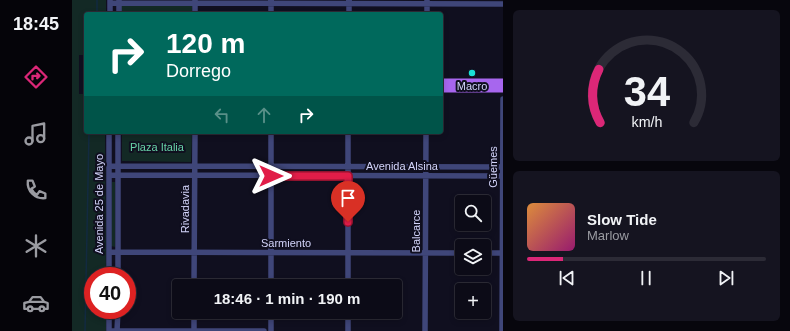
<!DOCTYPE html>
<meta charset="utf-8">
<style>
:root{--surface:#0c0b17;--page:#151420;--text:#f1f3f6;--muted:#9a9ba1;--line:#2c2b36;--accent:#db2777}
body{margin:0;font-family:Arial,sans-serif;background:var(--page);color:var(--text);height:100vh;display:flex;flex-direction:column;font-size:15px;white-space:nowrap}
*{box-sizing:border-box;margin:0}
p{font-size:13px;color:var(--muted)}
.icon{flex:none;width:22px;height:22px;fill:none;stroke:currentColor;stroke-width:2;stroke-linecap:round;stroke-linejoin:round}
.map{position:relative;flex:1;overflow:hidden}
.sheet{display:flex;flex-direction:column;gap:10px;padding:10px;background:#07060d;width:287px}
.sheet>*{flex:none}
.guide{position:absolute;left:12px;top:12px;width:359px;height:122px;border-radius:4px;box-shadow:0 2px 6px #0003,0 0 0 1px var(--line);background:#00695c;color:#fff;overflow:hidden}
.controls{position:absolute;left:383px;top:195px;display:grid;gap:8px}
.controls a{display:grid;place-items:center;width:36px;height:36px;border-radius:4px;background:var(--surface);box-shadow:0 2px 6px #0003,0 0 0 1px var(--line);font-size:20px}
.speed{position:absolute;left:12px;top:267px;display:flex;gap:8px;font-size:20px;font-weight:700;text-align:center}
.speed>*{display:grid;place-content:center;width:52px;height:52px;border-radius:50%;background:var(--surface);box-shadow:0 2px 6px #0003,0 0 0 1px var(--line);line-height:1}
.speed .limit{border:6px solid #d22;background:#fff;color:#111}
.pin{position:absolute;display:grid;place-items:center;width:34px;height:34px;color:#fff;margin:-41px -17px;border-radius:50% 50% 50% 0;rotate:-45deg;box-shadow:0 0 4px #0007}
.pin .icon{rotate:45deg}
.me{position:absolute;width:44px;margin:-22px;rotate:90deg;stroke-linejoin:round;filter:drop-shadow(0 0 3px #0008)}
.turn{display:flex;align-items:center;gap:14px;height:84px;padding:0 16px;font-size:18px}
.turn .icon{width:52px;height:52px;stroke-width:2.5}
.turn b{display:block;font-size:28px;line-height:34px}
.lanes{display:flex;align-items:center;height:38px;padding:0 16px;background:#0003;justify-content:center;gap:20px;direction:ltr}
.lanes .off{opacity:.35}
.sheet .tile{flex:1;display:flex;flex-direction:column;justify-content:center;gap:6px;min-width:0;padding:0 14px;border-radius:6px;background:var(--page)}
.sheet .dial{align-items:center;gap:0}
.dial svg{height:104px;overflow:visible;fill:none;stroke:var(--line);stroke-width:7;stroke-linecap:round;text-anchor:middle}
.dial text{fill:var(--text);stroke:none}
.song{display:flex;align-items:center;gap:12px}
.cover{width:48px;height:48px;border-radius:6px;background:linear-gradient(135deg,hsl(30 70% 55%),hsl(320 70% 35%))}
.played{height:4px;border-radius:2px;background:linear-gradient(90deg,var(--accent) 15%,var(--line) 15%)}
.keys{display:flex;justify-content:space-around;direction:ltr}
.trip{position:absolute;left:100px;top:279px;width:230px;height:40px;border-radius:4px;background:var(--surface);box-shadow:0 2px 6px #0003,0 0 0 1px var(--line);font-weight:800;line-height:40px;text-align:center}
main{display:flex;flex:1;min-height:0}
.dock{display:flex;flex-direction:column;width:72px;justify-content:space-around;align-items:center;background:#050409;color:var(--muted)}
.dock .icon{width:28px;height:28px}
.dock .current{color:var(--accent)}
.dock b{font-size:18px;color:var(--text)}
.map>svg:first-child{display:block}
</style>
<main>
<nav class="dock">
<b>18:45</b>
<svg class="icon current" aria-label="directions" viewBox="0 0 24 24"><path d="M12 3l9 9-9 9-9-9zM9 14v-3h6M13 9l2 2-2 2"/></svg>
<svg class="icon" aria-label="music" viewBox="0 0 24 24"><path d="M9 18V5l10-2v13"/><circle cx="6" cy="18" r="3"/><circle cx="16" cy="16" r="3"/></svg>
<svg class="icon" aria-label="phone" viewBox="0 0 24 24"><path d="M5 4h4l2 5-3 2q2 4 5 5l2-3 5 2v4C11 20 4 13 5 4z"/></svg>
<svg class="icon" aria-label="climate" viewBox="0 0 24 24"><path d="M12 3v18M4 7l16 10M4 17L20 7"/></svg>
<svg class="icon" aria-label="car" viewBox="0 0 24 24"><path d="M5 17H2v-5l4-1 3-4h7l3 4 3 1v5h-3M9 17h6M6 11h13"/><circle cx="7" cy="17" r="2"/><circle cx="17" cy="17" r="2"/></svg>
</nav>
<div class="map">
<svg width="431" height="331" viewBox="0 0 431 331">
<rect width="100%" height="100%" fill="#100f1f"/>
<!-- green -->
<path fill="#132925" d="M0,0H34V14H14V55H7V94H14V132H33L34,276H21V310H34V331H0Z
M120,5V14H48V6Z
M50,132H120L119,162L50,161Z
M40,182H43V247L39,246Z"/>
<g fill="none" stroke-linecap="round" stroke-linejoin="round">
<!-- stream -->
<path stroke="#122a40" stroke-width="1.5" d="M25,14V0
M13,331L17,132"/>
<!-- minor -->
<path stroke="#3f4679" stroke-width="5.5" d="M38,3L431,4
M38,14V0
M47,14V0
M123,14V0
M199,14V0
M277,14V0
M355,14V0
M38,166L431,167
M38,175L431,176
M37,252L390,253
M412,253H431
M37,276V132
M46,276V132
M122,286L123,132
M199,286V132
M276,286V132
M37,331H192
M37,331V310
M45,331L46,310
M122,331V312
M199,331V312
M276,331V312
M353,331L354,132
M430,331L431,99"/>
<!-- major -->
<path stroke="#a766ee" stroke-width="7" d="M369,82H431
M369,89H431"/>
</g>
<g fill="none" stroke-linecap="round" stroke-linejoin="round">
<defs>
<path id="route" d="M199,176H276V222"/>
</defs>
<!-- route casing -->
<use href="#route" stroke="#92132f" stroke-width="10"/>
<!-- route -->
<use href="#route" stroke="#e11d48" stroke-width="7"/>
</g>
<!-- markers -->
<circle fill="#19e0d6" stroke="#100f1f" stroke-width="1.5" cx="400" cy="73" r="4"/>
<g text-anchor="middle" stroke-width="4" stroke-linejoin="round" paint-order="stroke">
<!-- poi labels -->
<g font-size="11" fill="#d3d4fa" stroke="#100f1f">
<text x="400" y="90">Macro</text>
</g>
<!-- park labels -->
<g font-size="11" fill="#67d2a7" stroke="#100f1f">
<text x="85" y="151">Plaza Italia</text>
</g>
<!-- street labels -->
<g font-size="11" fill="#d3d4fa" stroke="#100f1f">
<text x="330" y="170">Avenida Alsina</text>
<text transform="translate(421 167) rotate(-90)" y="4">Güemes</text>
<text transform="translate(27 204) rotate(-90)" y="4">Avenida 25 de Mayo</text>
<text transform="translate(113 209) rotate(-90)" y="4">Rivadavia</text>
<text transform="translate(344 231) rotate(-90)" y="4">Balcarce</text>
<text x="214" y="247">Sarmiento</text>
</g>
</g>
</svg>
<div class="controls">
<a><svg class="icon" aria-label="search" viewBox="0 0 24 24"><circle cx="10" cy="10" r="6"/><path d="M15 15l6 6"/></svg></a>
<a><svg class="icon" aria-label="layers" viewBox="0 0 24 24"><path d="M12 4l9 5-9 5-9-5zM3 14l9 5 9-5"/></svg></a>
<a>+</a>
</div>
<div class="speed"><div class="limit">40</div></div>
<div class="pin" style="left:276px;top:222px;background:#d93025"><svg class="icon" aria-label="arrive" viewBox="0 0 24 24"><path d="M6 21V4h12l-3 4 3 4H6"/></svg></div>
<svg class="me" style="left:199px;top:176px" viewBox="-20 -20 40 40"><path d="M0-17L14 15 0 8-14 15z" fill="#e11d48" stroke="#fff" stroke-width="4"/></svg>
<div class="trip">18:46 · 1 min · 190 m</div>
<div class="guide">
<div class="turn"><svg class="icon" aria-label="right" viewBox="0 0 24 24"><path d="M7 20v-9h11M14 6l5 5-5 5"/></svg><div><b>120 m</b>Dorrego</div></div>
<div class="lanes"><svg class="icon off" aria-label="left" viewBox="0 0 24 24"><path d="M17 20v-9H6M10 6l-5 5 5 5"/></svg><svg class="icon off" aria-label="ahead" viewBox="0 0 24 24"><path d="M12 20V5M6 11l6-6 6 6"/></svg><svg class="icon" aria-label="right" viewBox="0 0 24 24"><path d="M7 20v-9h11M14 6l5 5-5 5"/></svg></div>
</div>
</div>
<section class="sheet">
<div class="tile dial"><svg viewBox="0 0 100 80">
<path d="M14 69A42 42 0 1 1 86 69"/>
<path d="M14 69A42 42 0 0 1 13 28" stroke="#db2777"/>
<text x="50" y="56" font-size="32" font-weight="700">34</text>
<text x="50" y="72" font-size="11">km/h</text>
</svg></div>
<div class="tile">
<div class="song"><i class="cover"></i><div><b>Slow Tide</b><p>Marlow</p></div></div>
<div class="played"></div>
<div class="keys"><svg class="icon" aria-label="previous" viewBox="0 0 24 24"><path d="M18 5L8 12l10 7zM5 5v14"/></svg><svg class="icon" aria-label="pause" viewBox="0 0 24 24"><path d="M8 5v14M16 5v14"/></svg><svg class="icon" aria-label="next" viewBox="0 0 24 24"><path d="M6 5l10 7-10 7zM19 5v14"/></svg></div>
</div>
</section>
</main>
